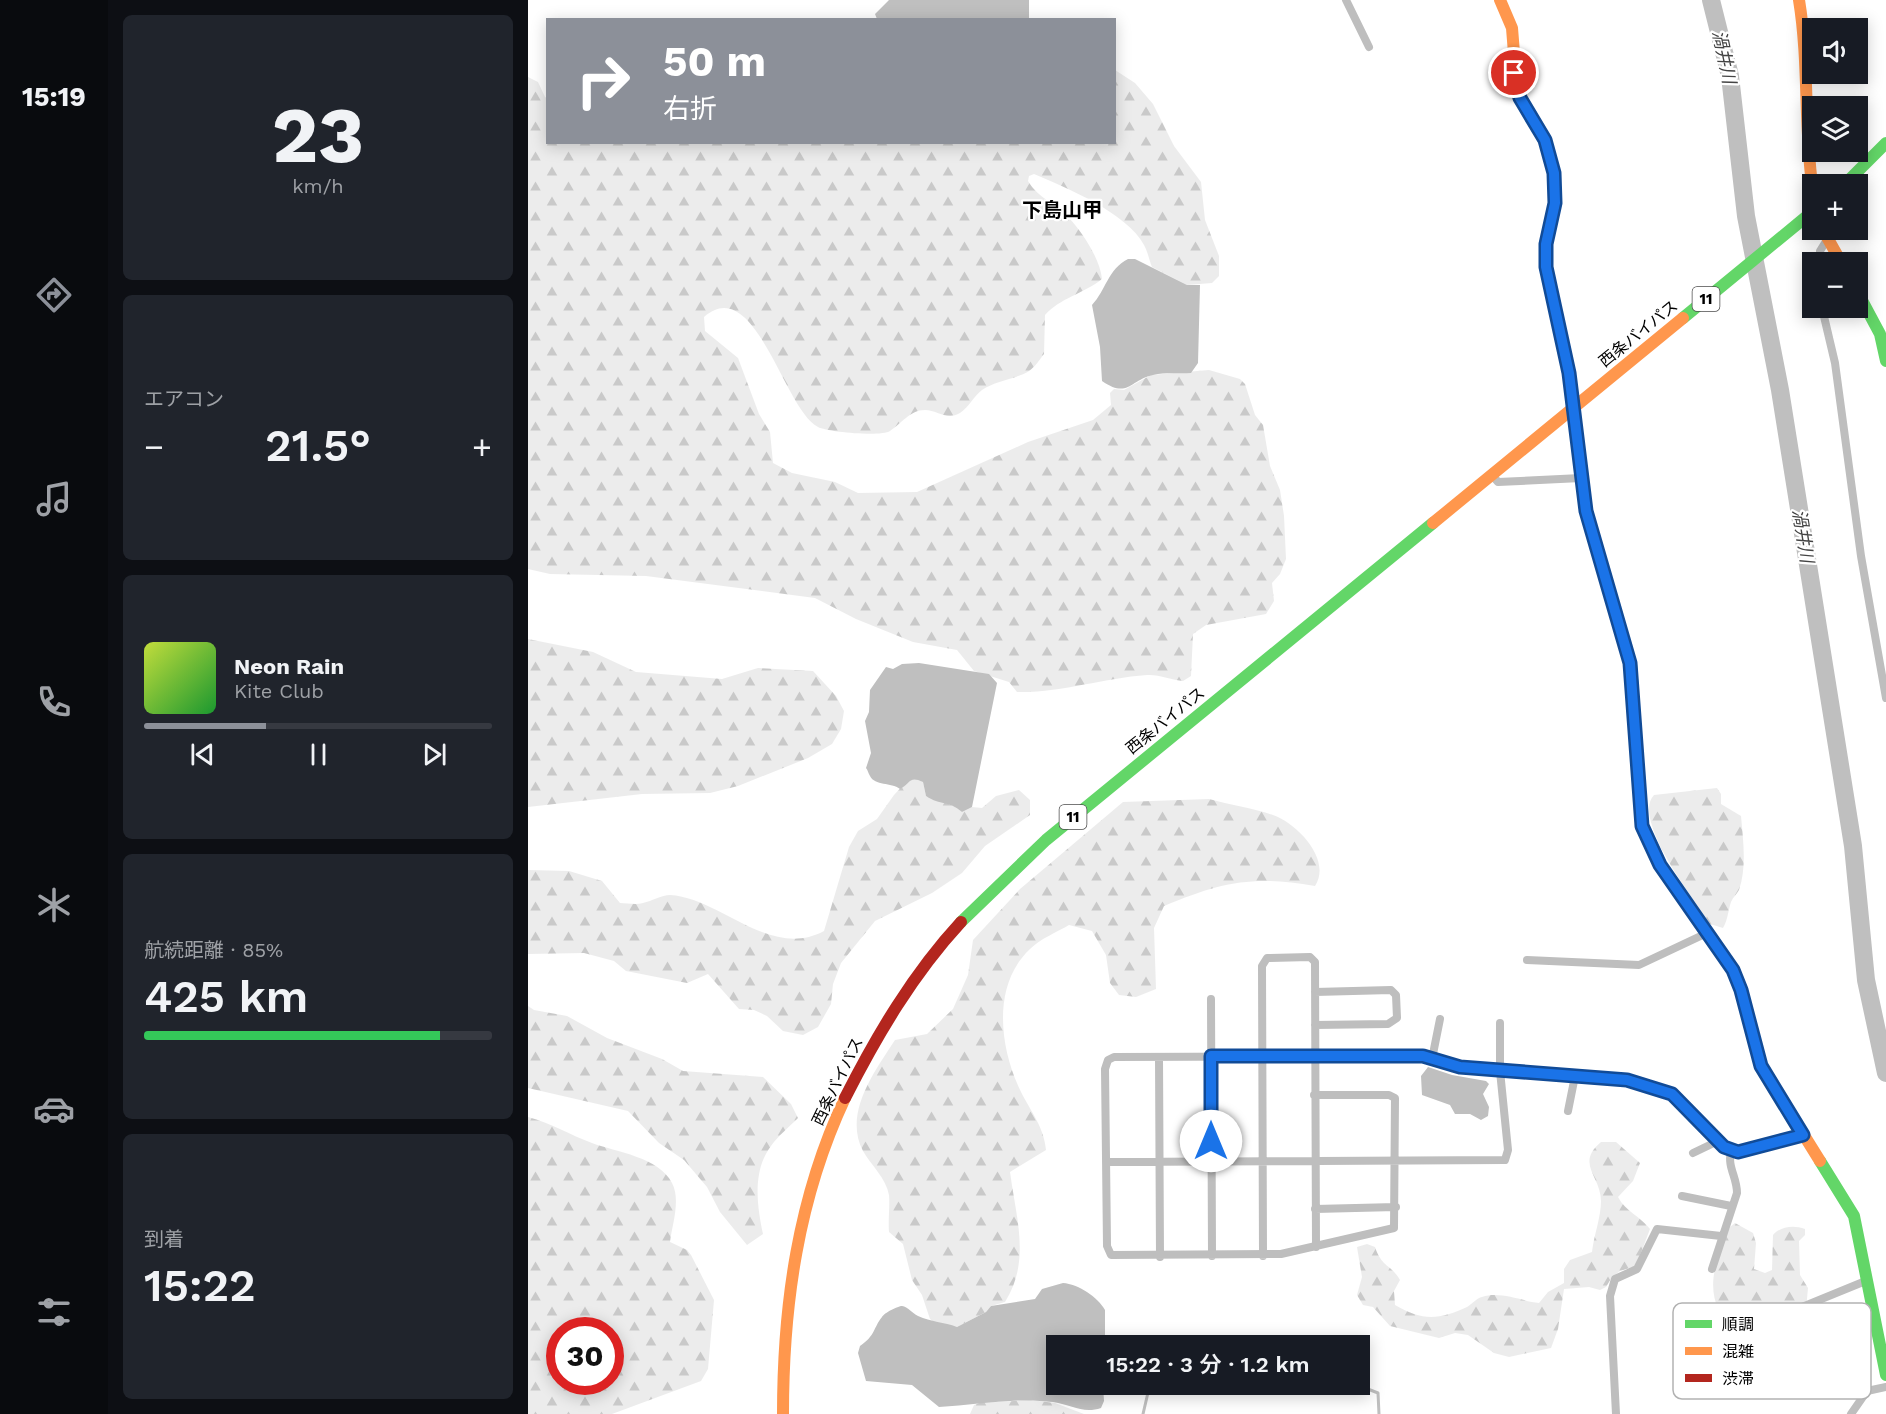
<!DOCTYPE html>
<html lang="ja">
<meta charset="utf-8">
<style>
:root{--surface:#171b24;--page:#20242c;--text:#f1f3f6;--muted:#9ea1a6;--line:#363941;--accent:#8c9099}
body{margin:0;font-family:"Work Sans","Noto Sans JP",sans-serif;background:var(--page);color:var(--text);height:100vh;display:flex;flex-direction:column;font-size:22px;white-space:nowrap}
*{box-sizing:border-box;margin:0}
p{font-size:20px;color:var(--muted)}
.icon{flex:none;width:33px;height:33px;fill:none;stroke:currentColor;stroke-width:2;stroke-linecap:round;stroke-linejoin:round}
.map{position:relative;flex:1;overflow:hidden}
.drawer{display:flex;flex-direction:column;gap:15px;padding:15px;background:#0d0f14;width:420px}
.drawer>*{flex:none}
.guide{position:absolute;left:18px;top:18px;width:570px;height:126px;border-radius:0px;box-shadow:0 3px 15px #0003;background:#8c9099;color:#fff;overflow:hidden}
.fabs{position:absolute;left:1274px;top:18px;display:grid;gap:12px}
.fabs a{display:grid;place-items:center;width:66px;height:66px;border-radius:0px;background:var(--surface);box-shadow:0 3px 15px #0003;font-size:30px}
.speed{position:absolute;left:18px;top:1317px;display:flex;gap:12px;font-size:30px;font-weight:700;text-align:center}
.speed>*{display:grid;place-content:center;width:78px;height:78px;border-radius:50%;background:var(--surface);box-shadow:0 3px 15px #0003;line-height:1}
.speed .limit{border:9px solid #d22;background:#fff;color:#111}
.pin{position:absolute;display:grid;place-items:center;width:51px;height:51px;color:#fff;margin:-26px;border:3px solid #fff;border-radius:50%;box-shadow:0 2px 6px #0007}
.me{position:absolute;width:66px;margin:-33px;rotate:0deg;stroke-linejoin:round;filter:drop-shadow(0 0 4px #0008)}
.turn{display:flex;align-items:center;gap:21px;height:126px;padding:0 18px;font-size:27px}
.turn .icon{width:78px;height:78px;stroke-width:2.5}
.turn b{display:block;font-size:42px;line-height:51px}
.big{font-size:45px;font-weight:600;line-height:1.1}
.drawer .tile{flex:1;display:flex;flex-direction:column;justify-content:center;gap:9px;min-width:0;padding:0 21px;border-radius:9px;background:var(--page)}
.drawer .dial{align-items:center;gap:0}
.dial b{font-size:78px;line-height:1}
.song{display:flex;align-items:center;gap:18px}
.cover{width:72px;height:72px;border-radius:9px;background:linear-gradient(135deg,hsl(70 70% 55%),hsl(130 70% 35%))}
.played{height:6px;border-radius:3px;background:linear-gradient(90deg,var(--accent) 35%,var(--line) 35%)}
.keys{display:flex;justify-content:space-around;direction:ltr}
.heat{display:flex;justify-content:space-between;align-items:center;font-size:33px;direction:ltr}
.charge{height:9px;border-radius:4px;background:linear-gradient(90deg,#34c759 85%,var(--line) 0)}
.trip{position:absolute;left:518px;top:1335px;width:324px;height:60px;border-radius:0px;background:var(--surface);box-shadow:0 3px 15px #0003;font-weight:600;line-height:60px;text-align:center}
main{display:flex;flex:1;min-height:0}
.dock{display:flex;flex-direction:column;width:108px;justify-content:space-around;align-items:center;background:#090b0e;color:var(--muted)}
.dock .icon{width:42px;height:42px}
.dock .active{color:var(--accent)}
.dock b{font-size:27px;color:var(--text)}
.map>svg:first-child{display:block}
</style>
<main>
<nav class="dock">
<b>15:19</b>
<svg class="icon active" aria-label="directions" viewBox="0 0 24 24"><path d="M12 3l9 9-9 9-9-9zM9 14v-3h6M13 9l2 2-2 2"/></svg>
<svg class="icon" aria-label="music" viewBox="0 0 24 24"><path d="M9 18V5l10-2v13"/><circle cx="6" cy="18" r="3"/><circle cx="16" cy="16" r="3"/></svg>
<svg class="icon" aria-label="phone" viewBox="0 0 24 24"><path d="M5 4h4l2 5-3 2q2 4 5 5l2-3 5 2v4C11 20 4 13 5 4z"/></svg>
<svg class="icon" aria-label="climate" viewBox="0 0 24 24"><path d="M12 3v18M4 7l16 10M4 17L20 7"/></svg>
<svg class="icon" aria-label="car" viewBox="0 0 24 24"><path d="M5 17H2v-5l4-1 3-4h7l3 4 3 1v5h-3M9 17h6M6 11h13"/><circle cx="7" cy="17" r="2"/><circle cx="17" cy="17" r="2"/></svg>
<svg class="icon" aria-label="filters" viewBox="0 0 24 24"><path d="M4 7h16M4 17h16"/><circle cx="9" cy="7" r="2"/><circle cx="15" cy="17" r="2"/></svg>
</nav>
<section class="drawer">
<div class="tile dial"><b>23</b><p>km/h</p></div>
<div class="tile"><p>エアコン</p>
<div class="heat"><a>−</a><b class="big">21.5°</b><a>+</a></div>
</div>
<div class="tile">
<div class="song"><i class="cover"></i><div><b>Neon Rain</b><p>Kite Club</p></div></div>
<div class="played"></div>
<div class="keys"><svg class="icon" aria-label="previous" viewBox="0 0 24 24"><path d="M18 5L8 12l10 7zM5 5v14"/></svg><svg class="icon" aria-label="pause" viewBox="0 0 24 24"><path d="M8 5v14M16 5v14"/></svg><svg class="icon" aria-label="next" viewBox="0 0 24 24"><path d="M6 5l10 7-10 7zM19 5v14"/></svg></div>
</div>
<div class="tile"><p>航続距離 · 85%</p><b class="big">425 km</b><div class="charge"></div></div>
<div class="tile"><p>到着</p><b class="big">15:22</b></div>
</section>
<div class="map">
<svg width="1358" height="1414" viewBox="0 0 1358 1414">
<defs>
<pattern id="forest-firs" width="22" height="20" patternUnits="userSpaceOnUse" patternTransform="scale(1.5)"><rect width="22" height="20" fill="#ececec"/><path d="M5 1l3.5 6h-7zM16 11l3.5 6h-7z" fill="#c9c9c9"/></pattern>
</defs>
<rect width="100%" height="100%" fill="#fff"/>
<!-- forest -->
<path fill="url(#forest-firs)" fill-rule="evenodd" d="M587,70L607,83L625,104L646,146L673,182L677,220L691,256V276L684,283L659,285L624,267C621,260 620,252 616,245C599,213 539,188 506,174L501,176L500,181C510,198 528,204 541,218C555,233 572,259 574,279C555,294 532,298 517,315L516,354C512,359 507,367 501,371C489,379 468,380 454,390C446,396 441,407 432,413C419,421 409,410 397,410C382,410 373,424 362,431C353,437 299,432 290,427C256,410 227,272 176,317L177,331L210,358L231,414L242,432L245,463L264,473L307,482L330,493L389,492L500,442L565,420L583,405L582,393L586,389L596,390L623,375L681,370L712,379L717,384L727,415L735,425L742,466L752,490L756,516L758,559L752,574L744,583L746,601L738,614L678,625L665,634L663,676L655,681C644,680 630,674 619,675C575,678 533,693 489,692L481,682L446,671L429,650L385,642L328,619L287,598L118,576L22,574L0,569V77L10,82L17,97L19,98L20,142H586Z
M0,639L65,652L108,672L194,679L230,668L285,671L308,696L316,711L313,729L304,744L280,758L210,786L182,793L114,794L0,807Z
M387,778L395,782L398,796C412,802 423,802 434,812L444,807L454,808L468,796L491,790L502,800V815L457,846L434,873L404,893L347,921L313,963L305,984L303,1004L290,1027L275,1035L255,1031L239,1016L226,1010L211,1009L180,974L159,983L98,971L86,961L56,953L0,954V870L41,871L74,881L92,903C99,903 108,905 115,903C124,901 134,895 142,895C193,898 242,960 296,931L321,847L330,831L349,819L366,795L380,780Z
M1189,788L1193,794V804L1213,816C1215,839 1219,867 1211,890C1209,894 1205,897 1203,902C1200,911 1200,919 1195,928L1182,924C1167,901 1103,819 1126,795Z
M681,799C702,805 725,808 745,815C770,824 804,860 787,886C725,875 693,882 636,906L626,928L628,989L608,997L591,995L582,983L578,955L564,931L541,925C529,932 512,939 502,949C463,986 472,1049 493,1092C503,1112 516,1127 518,1150L482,1172C488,1218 503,1261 477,1302L463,1306L458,1312L429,1327L407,1323L402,1319L394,1295L384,1280L375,1244L361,1232C360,1220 362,1205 361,1195C358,1178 343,1165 335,1151C315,1113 347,1071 367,1040L399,1034L425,1009L440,975L445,940L492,889L595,802Z
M0,1006L6,1010L39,1016L79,1038L134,1059L155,1071L235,1077L263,1104L270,1118C261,1127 250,1136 243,1146C224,1171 229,1206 235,1234L219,1245L192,1212L179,1187L156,1160L131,1143L100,1111L0,1088Z
M0,1117C23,1123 42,1135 64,1143C88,1152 131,1157 144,1183C153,1200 144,1225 142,1242L159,1250L163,1255L186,1300L180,1369L173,1381L84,1414H0ZM32,1330H82V1382H32Z
M1073,1142H1088L1112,1163L1105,1181L1090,1197C1098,1212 1112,1216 1122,1229L1108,1266L1092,1271L1084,1277L1078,1287L1072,1290L1061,1287L1036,1289L1030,1329L1023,1348L981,1357L966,1353L940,1335L927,1333L911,1338L862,1326L845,1307L835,1305L829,1295L834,1277L829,1247L839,1244L847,1247C854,1268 863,1264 872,1280L866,1291L867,1305C894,1321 911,1320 939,1307C944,1304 949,1298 954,1297C972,1291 993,1301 1011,1303L1020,1292L1036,1283V1269L1042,1260L1064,1252C1066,1235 1073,1217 1073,1201C1073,1176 1047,1164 1073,1142Z
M1207,1223L1225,1233L1228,1243L1226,1269L1237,1273L1244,1270L1245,1235C1253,1226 1266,1225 1277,1229V1235L1271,1241L1272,1275L1280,1288L1277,1320L1259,1339C1249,1338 1247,1332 1239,1329C1227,1326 1212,1329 1202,1324C1196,1321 1194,1317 1191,1311C1177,1281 1191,1255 1202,1227Z
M502,1400L527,1403L556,1414H442L446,1405L451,1403Z"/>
<!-- water -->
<path fill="#bfbfbf" d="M361,0H501V19H349L347,14Z
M600,259H607L659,285H672L670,363L663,373C650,374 638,372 625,375C602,380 600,399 574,381L572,347L564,305C578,290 580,269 600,259Z
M391,663L461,674L469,683L444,807L434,812C420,800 413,806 398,796L395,782C381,775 382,784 372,789C363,782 347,786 342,776C340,773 340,770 338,768L343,753L337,721L341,712L342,690L358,667L365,669L374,664Z
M900,1067L924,1075L958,1081L961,1084L955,1094L961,1107L960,1116L953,1120L942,1114H927L922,1105L894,1095L893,1076Z
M535,1283C550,1284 570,1297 577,1310V1345L528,1346V1384L575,1385L576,1401L573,1408C555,1414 544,1405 525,1402C487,1397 449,1405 411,1407L384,1385L338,1381L330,1353L332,1346C348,1335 345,1328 354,1317C356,1313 370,1306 374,1306C380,1307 384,1313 390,1316C403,1322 416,1322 429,1327L458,1312L463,1306L507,1299L514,1289Z"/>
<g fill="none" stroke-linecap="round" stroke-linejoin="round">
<!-- stream -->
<path stroke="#bfbfbf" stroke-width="3" d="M827,1384L850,1393L851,1414
M615,1414L622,1384"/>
<!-- river -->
<path stroke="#bfbfbf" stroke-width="18" d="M1183,0L1202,76L1218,216L1252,390L1325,846L1338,980L1358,1073"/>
<!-- street -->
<path stroke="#bebebe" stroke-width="8" d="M818,0L841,47
M1292,262V251L1300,238
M1294,308L1307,363L1333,556L1358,698
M963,474L970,482L1053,478
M999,960L1111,965L1179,933
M683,999L684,1256
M787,1025L860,1024L869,1018L868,995L863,990L787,992
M631,1057L632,1257
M904,1059L912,1019
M786,1095H861L867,1098L866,1228L753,1254L583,1255L579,1246L577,1069L580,1060L586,1057L895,1056C908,1060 921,1066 934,1068C998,1076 1079,1068 1138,1091C1167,1102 1178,1147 1210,1152L1275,1135
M1040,1111L1047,1076
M1165,1153L1190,1141
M578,1162L977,1160L980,1150L972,1071V1023
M1154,1196L1203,1206
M787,1209L868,1207
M735,1256L734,966L739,958L782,957L787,962L788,1247
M1184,1269L1209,1193C1209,1177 1199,1167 1203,1151
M1185,1336L1199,1367
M1188,1342L1340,1280
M1189,1373L1199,1367L1211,1369
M1216,1385L1348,1321
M1088,1414L1082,1296L1087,1279L1109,1269L1129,1229L1193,1236
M1323,1414L1339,1391L1358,1387"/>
<!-- fast -->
<path stroke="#63d668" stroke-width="12" d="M1317,184L1358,143
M1329,291L1352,334L1358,361
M1155,318L1284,212
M1052,462L1058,511L1103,664L1114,826L1132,865L1189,947
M433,922L518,840L905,523
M1292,1161L1326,1216L1358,1375"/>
<!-- slow -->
<path stroke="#ff974d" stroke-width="12" d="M972,0L984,28L989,91L1016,140L1026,173L1027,203L1018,244V267L1041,373L1052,462
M1271,0C1281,61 1276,123 1284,184
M1295,230L1313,262
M905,523L1155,318
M1189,947L1205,970L1213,990L1233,1066L1292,1161
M255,1414C255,1305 270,1198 317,1098"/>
<!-- jam -->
<path stroke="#b3261e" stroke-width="12" d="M317,1098C349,1035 385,974 433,922"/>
</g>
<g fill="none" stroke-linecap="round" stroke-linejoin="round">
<defs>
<path id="route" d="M683,1141V1056H895L932,1067L1099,1080L1144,1094L1196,1147L1210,1152L1275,1135L1233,1066L1213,990L1205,970L1132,865L1114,826L1102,663L1058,511L1041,373L1018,267V244L1027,203L1026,173L1017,140L992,98L986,73"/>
</defs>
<!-- route casing -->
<use href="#route" stroke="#114b97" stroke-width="15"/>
<!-- route -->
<use href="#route" stroke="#1a73e8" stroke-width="10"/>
</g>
<g text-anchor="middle" stroke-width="4.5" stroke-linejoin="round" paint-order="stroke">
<!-- shield labels -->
<g fill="#fff" stroke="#4c4c4c" stroke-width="1.5">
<rect x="1164.5" y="287" width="27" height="24" rx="4.5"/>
<rect x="531.5" y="805" width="27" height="24" rx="4.5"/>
</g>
<g font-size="15" font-weight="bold" fill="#000">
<text x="1178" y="304">11</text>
<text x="545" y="822">11</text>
</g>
<!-- street labels -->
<g font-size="16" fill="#000" stroke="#fff">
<text transform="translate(1110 333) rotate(-39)" y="6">西条バイパス</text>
<text transform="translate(637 720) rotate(-39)" y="6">西条バイパス</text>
<text transform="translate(309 1081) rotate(-64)" y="6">西条バイパス</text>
</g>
<!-- water labels -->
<g font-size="18" font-style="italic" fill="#444" stroke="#fff">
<text transform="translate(1196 57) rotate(78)" y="6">渦井川</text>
<text transform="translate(1275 536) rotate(81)" y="6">渦井川</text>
</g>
<!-- quarter labels -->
<g font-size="20" font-weight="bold" fill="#000" stroke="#fff">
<text x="534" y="217">下島山甲</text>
</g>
</g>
<!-- legend -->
<rect x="1145" y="1303" width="198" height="96" rx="9" fill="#fff" stroke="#b2b2b2" stroke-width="1.5"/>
<rect x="1157" y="1320" width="27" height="8" fill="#63d668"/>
<rect x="1157" y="1347" width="27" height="8" fill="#ff974d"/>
<rect x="1157" y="1374" width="27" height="8" fill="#b3261e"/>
<g font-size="16" fill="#000">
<text x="1194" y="1330">順調</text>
<text x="1194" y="1357">混雑</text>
<text x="1194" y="1384">渋滞</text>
</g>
</svg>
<div class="fabs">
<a><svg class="icon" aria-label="sound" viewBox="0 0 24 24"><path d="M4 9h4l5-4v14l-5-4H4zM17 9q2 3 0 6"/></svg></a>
<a><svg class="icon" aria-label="layers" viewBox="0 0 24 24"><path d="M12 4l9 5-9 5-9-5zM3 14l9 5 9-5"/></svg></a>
<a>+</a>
<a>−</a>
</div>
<div class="speed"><div class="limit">30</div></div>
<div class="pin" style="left:986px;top:73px;background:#d93025"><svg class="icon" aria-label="arrive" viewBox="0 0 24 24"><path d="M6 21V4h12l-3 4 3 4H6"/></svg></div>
<svg class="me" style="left:683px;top:1141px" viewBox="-20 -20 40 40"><circle r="19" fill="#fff"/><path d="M0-13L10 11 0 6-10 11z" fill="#1a73e8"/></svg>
<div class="trip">15:22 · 3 分 · 1.2 km</div>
<div class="guide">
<div class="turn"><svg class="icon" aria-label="right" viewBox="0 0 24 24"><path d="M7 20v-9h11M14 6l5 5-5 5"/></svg><div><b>50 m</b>右折</div></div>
</div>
</div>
</main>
